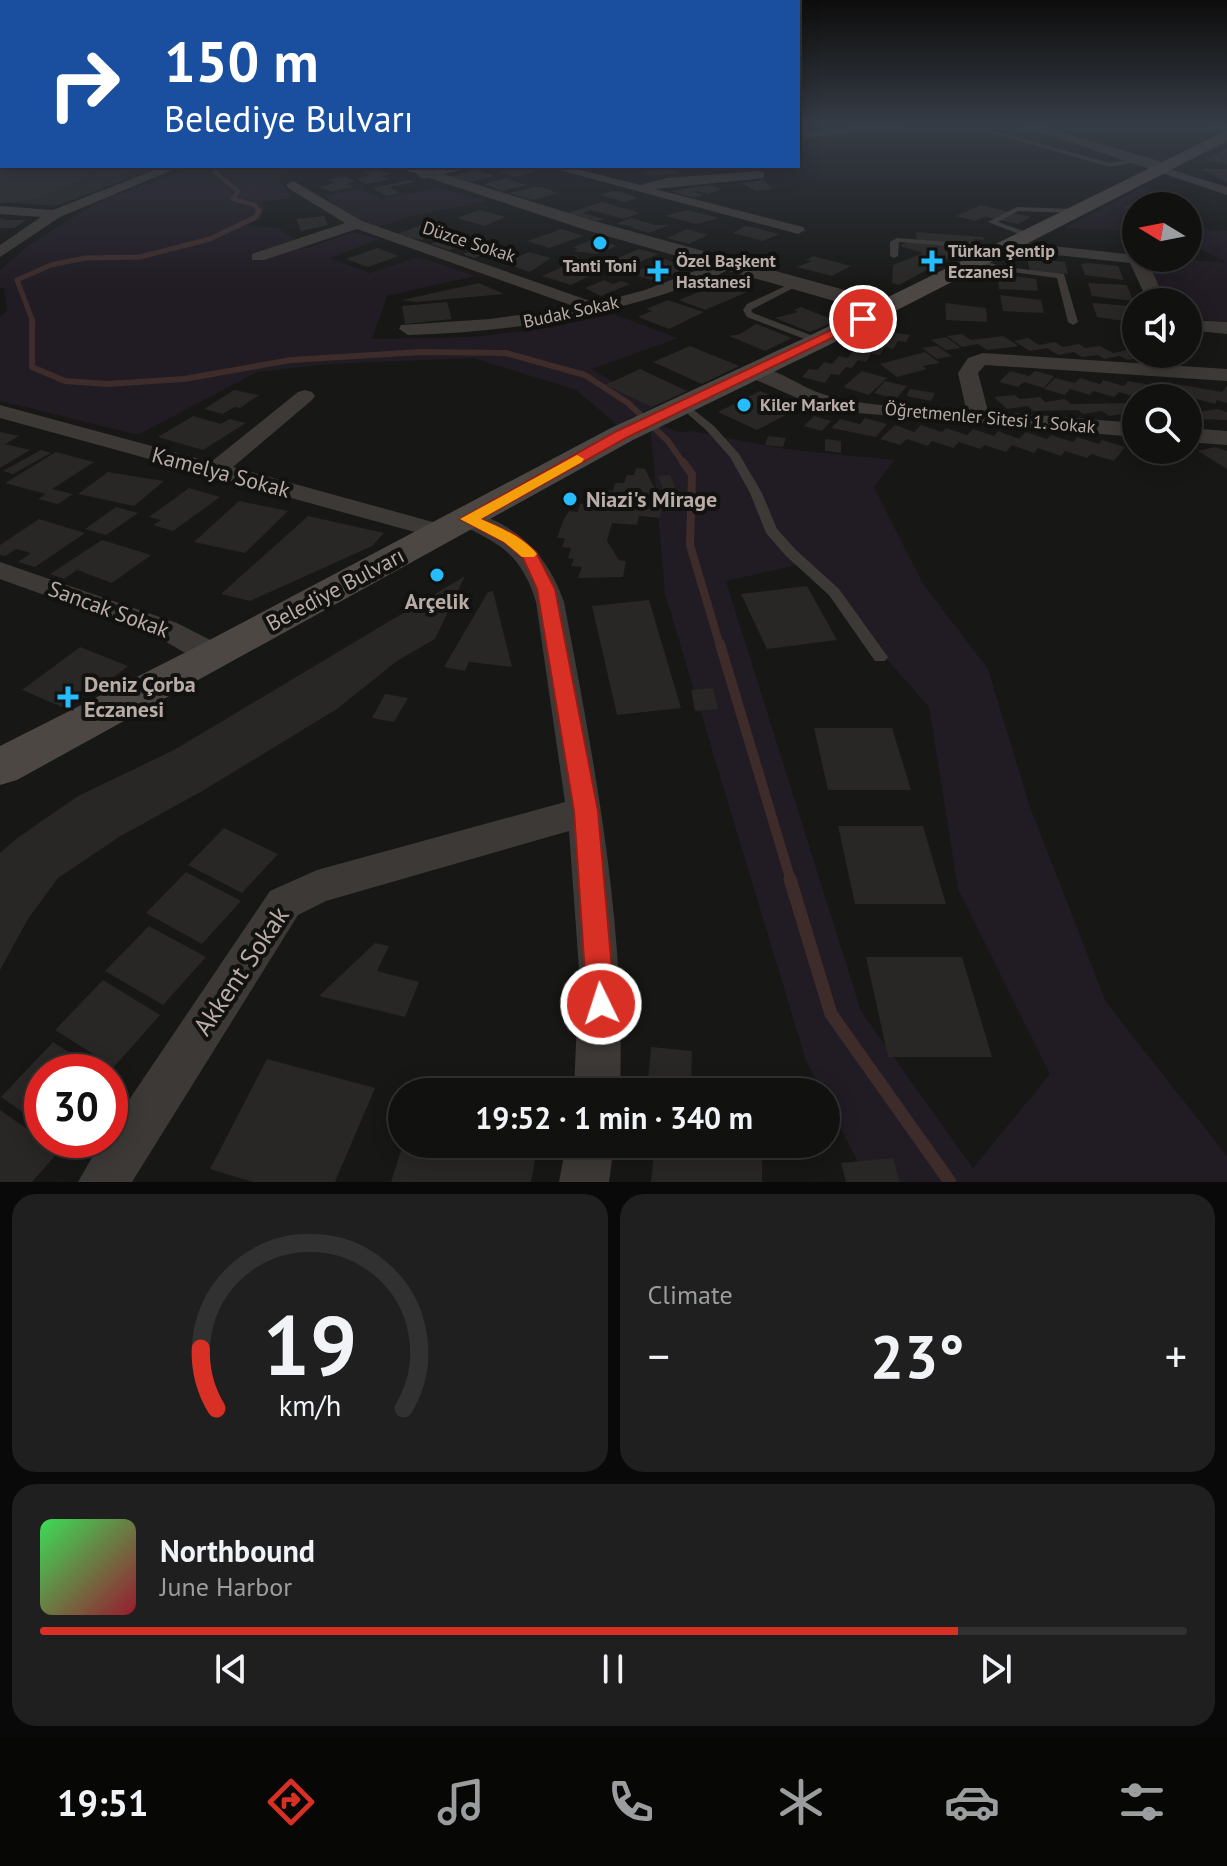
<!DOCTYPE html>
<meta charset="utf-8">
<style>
:root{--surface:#111110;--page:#1e1f1e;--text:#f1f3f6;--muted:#9c9d9f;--line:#303130;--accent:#d93025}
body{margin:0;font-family:"PT Sans",sans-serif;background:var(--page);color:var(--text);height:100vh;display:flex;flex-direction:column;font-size:30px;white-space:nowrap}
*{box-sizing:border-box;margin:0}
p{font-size:26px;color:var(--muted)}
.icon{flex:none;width:44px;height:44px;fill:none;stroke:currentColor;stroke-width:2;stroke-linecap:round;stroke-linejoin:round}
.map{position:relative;height:1182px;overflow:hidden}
.side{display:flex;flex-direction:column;gap:12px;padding:12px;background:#090909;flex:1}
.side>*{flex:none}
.banner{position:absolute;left:0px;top:0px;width:800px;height:168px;box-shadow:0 4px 20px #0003,0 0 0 2px var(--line);background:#1a4fa0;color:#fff;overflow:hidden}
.needle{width:52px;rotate:280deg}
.fabs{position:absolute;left:1122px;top:192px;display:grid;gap:16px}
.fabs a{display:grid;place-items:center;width:80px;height:80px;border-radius:50%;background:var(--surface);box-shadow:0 4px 20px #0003,0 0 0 2px var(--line);font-size:40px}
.speed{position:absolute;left:24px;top:1054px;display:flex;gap:16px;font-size:40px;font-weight:700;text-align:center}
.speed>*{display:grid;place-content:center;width:104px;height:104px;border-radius:50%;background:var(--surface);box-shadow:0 4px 20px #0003,0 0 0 2px var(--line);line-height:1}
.speed .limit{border:12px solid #d22;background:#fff;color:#111}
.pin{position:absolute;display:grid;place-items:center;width:68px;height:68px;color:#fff;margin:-34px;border:4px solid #fff;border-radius:50%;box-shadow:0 2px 8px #0007}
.me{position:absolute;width:88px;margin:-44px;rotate:356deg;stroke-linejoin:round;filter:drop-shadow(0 0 6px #0008)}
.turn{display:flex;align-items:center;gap:28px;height:168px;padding:0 32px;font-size:36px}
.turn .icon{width:104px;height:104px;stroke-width:2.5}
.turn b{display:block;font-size:56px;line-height:68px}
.big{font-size:60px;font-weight:600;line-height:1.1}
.side .card{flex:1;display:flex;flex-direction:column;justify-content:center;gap:12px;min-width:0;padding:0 28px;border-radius:24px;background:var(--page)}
.side .dial{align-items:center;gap:0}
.dial svg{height:208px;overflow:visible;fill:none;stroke:var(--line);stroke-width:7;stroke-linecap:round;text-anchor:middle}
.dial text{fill:var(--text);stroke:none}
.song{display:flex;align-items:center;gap:24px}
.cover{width:96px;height:96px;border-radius:12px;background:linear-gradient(135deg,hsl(130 70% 55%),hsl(350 70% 35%))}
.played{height:8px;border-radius:4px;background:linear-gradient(90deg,var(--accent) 80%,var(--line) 80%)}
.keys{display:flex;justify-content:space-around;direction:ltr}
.heat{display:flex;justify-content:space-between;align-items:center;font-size:44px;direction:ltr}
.side .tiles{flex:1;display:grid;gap:12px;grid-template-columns:1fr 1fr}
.card:last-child{grid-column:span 2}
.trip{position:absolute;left:388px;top:1078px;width:452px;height:80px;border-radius:40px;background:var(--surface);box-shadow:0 4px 20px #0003,0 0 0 2px var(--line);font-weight:600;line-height:80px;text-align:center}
.menu{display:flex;height:128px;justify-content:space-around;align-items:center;background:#070706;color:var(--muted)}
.menu .icon{width:56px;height:56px}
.menu .active{color:var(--accent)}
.menu b{font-size:36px;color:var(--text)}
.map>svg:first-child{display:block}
</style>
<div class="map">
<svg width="1227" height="1182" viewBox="0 0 1227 1182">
<rect width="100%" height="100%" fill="#171715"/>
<!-- built -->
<path fill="#242321" d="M2,155V166H162L56,206L0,202Z"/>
<!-- green -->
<path fill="#211b23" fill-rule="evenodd" d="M193,166H299L279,179L292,198L260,202L265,207L261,218L249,225L278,228L306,248L353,232L380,239L330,258L370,273L418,257L475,276L387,296L372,339L470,337L548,328L613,314L678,338L592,369L653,407L617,425L576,390L473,358L330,364L257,372L138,435L0,401V316L7,311L4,288H0V270L29,245L94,204Z
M1145,186L1170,206H1136V231L1065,228Z
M357,188L383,199L438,188L488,201L416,215L374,228L342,211L326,196Z
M1188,219L1208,230L1227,231V322L1188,319V302H1170L1127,257L1226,262L1188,243Z
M650,422L679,432L692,431L785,449L895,460L874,487L922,582L988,669L1030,807L1106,1002L1227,1156V1182H868L826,1100V1092H822L806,1061L665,594ZM802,564L929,707L958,889L1050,1074L973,1168L861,1011L726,581Z"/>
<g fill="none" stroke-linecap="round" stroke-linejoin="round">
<!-- stream-far5 -->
<path stroke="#3d2c2a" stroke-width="4" d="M218,166L215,172L238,191L233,199L255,205L259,212"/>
<!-- stream-far4 -->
<path stroke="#3d2c2a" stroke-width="5" d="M33,322L17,280L51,265L85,258L140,257L210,239L256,217L259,210"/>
<!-- stream-far3 -->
<path stroke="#3d2c2a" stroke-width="6" d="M32,320V367L65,381L107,384L184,379L291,360L422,352L506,353L585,375L628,403L668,441L684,464"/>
<!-- stream-far2 -->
<path stroke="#3d2c2a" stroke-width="8" d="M683,462L692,474L690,545L720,646"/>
<!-- stream-far1 -->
<path stroke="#3d2c2a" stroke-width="10" d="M720,644L791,881"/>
<!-- stream -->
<path stroke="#3d2c2a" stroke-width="13" d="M790,879L831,1014L950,1182"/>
</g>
<!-- building -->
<path fill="#292725" d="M1227,148V164L1205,160L1222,151Z
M4,166H76L64,171L91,170L84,173L92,174L38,199L0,203V168Z
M115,166H144L119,177L93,176Z
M519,166L536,171L516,177L499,172Z
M673,168L680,173L651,176L645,170Z
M378,169L391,174L381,176L389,179L367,184L356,179L370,176L362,172Z
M1201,169H1227V182Z
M476,170L495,176L469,182L451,176Z
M343,176L356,181L346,184L353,187L331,192L320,187L335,183L326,180Z
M506,178L526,185L502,191L484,184Z
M410,180L415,182L390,187L400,193L387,196L372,188Z
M763,180L773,189L756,191L741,183Z
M709,185L722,189L708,194L698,191L695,192L704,195L694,198L671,191Z
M533,187H541L558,193L533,200L510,193Z
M613,191L621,192L637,198L624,202L600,195Z
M1143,199L1150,200L1152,206H1136V211L1122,208Z
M602,202L640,213L623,219L591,210L583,213L604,219L597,221L568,213Z
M981,205L1031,217L1018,224L985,217L975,221L956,216Z
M479,210L506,217L484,226L457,218Z
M687,210L719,218L697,224L665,216Z
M324,216L328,225L301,231L296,219Z
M0,218L5,220H26L14,228H0Z
M631,218L655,225H669L649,233L629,227L633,226L616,224Z
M427,223L450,229L421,240L397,234Z
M745,226L752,227L779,234L763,241L733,233Z
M562,229L583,236L549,248L527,241Z
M687,229L708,235L689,244L667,238Z
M916,232L983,237L984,240L974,239L975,244L917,240Z
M460,234L478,240L449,250L431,244Z
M595,239L617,246L596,254L573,251L578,249L573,247Z
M910,241L960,246L967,248L899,285L892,283L893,265L923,253L900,246Z
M492,244L504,248L474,258L463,254Z
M377,248L399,256L368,267L346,259Z
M639,249L658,254L622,270L603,264Z
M529,252L551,258L530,272L504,263Z
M813,256L851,266L832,276L796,267L812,261L806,260Z
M1027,258L1065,262L1068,274L1030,272Z
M665,259L686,268L657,281L630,274Z
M571,263L593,270L584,273L591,275L571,285L542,276Z
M1089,263L1118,266L1124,280L1085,275L1081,264Z
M997,274L1036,279L1038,291L999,289Z
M604,280L613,284L621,281L630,284L601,296L585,288Z
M726,281L752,290L705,310L679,300Z
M479,283L504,294L416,302L402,300Z
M1088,283L1127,285L1133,301L1092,296Z
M1000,295L1041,300L1044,313L1003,311Z
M668,300L704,312L669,329L638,317L652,311L646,309Z
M447,302L452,319L405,324L402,306Z
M945,303L986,308L987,322L946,320Z
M1092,303L1133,306L1136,323L1097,317Z
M801,307L836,321L810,332L775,318L798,312L794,310Z
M756,324L792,338L765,351L729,336L740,334Z
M890,332L910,335L906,342L898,341L893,349L885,347L880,355L871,354L866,362L858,360L852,368L846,367L839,375L831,374L825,383L802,377L809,369L817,370L824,362L832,364L839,356L848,358L853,350L859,352L864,344L872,345L876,337L885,339Z
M962,334L971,340L1003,336L1019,346L987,350L978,344L962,347L947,336Z
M946,337L961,348L946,350L931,340Z
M1028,338L1039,345L1055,342L1063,347L1079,344L1085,348L1100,346L1113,353L1127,350L1140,358L1127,360L1120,356L1104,359L1098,355L1082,357L1074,352L1058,355L1047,348L1030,351L1014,341Z
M690,346L739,366L702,384L653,362Z
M937,346L952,356L937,359L922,348Z
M925,352L940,363L923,366L927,369L897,377L880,364Z
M640,369L687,391L652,407L605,385Z
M862,371L887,378L869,395L843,387Z
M1010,371L1029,376L1035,371L1054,376L1044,388L1024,382L1018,387L999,382Z
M1055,378L1075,383L1080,378L1100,384L1103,380L1124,386L1128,381L1173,389L1177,384L1222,392L1227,386V403L1217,400L1215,404L1193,398L1190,401L1188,398L1168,395L1166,398H1155L1142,395L1139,398L1119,392L1114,397L1093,391L1090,395L1070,389L1065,395L1044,389Z
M885,381L907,386L896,399L874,393Z
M910,389L935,393L931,401L906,396Z
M234,390L259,395L240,408L234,407L223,414L204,409Z
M760,391L799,408L757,430L718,412Z
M1015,395L1020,399L1040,397L1045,402L1065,399L1071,404L1136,403V416L1130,413L1109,416L1102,411L1083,414L1078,410L1033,411L1028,406L1007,409L994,397Z
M1188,407L1198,412L1217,409L1227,412V420L1188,419Z
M193,416L221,424L229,419L246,423L203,450L158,437Z
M814,416L831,421L822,431L804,426Z
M865,418L887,424L876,437L831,428L840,419L860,424Z
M895,425L914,432L921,425L942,432L946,428L967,435L973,429L994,436L998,431L1019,439L1026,432L1047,439L1051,435L1073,442L1077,437L1099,444L1102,440L1125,447L1114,461L1091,454L1087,458L1065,451L1061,456L1038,448L1034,453L1012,445L1006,452L985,445L980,449L959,442L953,448L932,441L928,446L907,439L900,445L880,439Z
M0,432L19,436L5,444L30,450L0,468Z
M768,436L786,438L783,447L765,445Z
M825,439L841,441V453L825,451Z
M1215,447L1227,451V469L1198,451Z
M41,450L51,453L13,474L3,471Z
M56,452L94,462L52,489L73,494L58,504L38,499L46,494L5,483Z
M636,468L645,469L658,495L664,496L660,518L639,516L637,525L612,523L607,541L619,560L626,561L623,577L578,578L582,567L571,566L574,559L568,558L571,548L562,547L565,538H557L564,519L569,511L578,512L580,504L590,505L593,497L602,498L604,490L613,491L615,483H624L627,475H634Z
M108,472L164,481L134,506L78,494Z
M670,475L676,489L663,490L658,476Z
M189,488L220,497L173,531L153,525L161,520L149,517Z
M239,501L288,511L245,553L194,542Z
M116,507L138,513L106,535L85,529Z
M308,516L384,533L372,546L250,601L221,594Z
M39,519L85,533L35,567L18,562L31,553L16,549L5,556L0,555V545Z
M102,540L151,555L112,583L77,570L64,579L50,574Z
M465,576L435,639L397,661L337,709L204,790L119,837L58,878L28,919L0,970V853L16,839L78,796L174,750Z
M807,586L837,640L767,649L741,594Z
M493,591L512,667L469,662L465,671L444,667L488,592Z
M649,600L681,708L617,715L592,606Z
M80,647L128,666L92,694L84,690L62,707L22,690Z
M713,688L718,709L695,711L691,690Z
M385,694L408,698L394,722L372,718Z
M814,728H892L911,790H828Z
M838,826H923L946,904H855Z
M224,828L278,854L242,893L188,865Z
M186,872L241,901L202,944L146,913Z
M149,926L206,957L163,1005L105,971Z
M375,943L389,946L377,971L419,982L405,1017L319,996Z
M866,957H962L992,1057H888Z
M103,980L160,1015L114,1067L55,1030Z
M53,1042L100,1072H42V1126L1,1097Z
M651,1047L692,1051L691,1086L648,1081Z
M267,1059L375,1088L335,1182H253L210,1169Z
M422,1081L480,1090V1092H419Z
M0,1110L59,1151L32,1182H0Z
M403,1144H538L531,1182H391Z
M655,1144H726L762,1149V1182H651Z
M893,1158L900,1182H846L841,1163Z"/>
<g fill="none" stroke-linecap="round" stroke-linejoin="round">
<!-- service -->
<path fill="#3d3936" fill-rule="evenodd" d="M1206,125L1227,127V131L1207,126Z
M993,131L1110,163L1137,159L1140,161L1110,167L993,133Z
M1017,207L1074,209L1078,211L1074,213L1018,211L998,222L1029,233L1030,235L1026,237L988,222Z
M897,238L1002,246L1006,248L1002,250L899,242L898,256L894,258L890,256V242Z
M976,259L1005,267L1064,274L1078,322L1073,325L1068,322L1057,278L1004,271L973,263L972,261Z
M794,282L801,284L751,310L753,313L821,339V343H815L747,317L743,310L747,304Z
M685,403L714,426L739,454L762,493L777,529L796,550L839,589L885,653L888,657L885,661H875L829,595L786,556L766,533L750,493L730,457L706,430L681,408V404Z"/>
<!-- minor -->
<path fill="#3d3936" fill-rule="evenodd" d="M875,125H917L798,139V133Z
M1019,125H1036L1166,163V168L1227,187V195Z
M2,146V154L0,155V147Z
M164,166H182L60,217L0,257V245L41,217L0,214V206L53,210Z
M451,166H478L423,179L417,175Z
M544,166H565L640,185L667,178L759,171L764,172V178L655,189L803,227L805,230L798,234Z
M293,181L362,221L596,303L645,290L721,261L727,259L735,264C724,275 701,282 685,287C595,319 503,332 408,335L399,329L401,325L490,319L576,307L357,229L264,260H252V254L345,223L288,188L286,185Z
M1006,241L1136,255V258H1144L1148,262L1166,302H1148L1130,263L1001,249L998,246Z
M1188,320L1227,322V334L1188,330Z
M983,353L1227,369V381L985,365L978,373L988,411L1136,423V437L846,412L804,401L747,376L744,372L747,368C768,362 797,385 817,392C863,409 918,406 966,409L958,373L968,358Z
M305,390L312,392L315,396L312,400L233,467L451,527L455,532L451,537H433L0,418V405L211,462L298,392Z
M1188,428L1227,431V445L1188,442Z
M468,511C517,524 548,555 564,602C595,766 626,925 620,1092H574L579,969L569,831L326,901L298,915L132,1182H78L102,1140H110V1128L270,891L317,870L565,802L536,602C522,555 501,544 459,524L455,519L459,514Z
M0,562L177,623L226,648L230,655L226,662C202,669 179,647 158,638C108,614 52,599 0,579Z
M566,1144H614L609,1182H559Z"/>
<!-- tertiary -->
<path fill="#3d3936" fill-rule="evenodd" d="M393,166H417L598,222L892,303L895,308L884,314L876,313L586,230Z"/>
<!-- secondary -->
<path fill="#4d4744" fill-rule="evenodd" d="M1227,130V141L827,346L633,440L17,780L0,785V746L200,645L611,428L809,336Z"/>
</g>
<!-- sky -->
<linearGradient id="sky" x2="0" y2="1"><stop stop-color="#0d0d0c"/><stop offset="0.43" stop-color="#363c46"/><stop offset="1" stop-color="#363c46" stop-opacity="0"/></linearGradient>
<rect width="1227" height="291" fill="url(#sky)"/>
<!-- route -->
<path fill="#d93025" stroke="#8d1f18" stroke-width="2" d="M863,315L867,316V321L628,437L481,519L516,535L536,552L555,589L598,811L615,1004L611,1014L601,1018L591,1014L587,1004L574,811L537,589L523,558L504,542L460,519L617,431Z"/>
<!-- slow -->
<path fill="#f59e0b" d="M577,455L584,459L582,462L481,519C501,528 522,536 537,554L534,557H522L504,542L460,519Z"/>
<!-- markers -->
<g fill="#26bdff" stroke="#121210" stroke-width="3">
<circle cx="600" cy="243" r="8"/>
<path d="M928 249h8v8h8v8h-8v8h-8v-8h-8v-8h8z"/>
<path d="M654 259h8v8h8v8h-8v8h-8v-8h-8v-8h8z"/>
<circle cx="744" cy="405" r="8"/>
<circle cx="570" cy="499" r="8"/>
<circle cx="437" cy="575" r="8"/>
<path d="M64 685h8v8h8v8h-8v8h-8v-8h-8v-8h8z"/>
</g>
<g text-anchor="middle" stroke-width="8" stroke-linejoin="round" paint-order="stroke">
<!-- far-street labels -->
<g font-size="18" fill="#b9aca6" stroke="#121210">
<text transform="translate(469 242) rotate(18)" y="6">Düzce Sokak</text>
<text transform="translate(571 312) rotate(-12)" y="6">Budak Sokak</text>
<text transform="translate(990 418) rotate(5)" y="6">Öğretmenler Sitesi 1. Sokak</text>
</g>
<!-- far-poi labels -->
<g font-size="18" font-weight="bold" fill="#b9aca6" stroke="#121210" text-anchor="start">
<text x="948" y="257">Türkan Şentip<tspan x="948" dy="21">Eczanesi</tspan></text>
<text x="676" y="267">Özel Başkent<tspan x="676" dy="21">Hastanesi</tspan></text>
<text x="600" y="272" text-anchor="middle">Tanti Toni</text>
<text x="760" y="411">Kiler Market</text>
</g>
<!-- street labels -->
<g font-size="22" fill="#b9aca6" stroke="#121210">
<text transform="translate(221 472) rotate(15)" y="8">Kamelya Sokak</text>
<text transform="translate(335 589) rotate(-28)" y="8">Belediye Bulvarı</text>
<text transform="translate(109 609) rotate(20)" y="8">Sancak Sokak</text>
</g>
<!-- poi labels -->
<g font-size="22" font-weight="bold" fill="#b9aca6" stroke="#121210" text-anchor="start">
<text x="586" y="507">Niazi's Mirage</text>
<text x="437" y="609" text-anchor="middle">Arçelik</text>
<text x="84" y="692">Deniz Çorba<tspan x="84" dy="25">Eczanesi</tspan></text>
</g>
<!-- near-street labels -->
<g font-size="26" fill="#b9aca6" stroke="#121210">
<text transform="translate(241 971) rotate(-56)" y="9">Akkent Sokak</text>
</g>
</g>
</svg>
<div class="fabs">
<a><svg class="needle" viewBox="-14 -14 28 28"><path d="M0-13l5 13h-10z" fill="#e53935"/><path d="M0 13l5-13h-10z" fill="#9c9d9f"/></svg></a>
<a><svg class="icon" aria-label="sound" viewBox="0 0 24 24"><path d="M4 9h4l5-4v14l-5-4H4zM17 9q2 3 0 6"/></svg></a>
<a><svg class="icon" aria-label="search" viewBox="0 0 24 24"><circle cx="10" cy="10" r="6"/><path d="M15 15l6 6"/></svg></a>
</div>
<div class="speed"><div class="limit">30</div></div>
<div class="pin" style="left:863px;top:319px;background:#d93025"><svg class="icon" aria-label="arrive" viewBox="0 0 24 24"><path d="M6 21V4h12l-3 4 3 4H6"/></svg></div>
<svg class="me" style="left:601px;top:1004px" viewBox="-20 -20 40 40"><circle r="17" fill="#d93025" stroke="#fff" stroke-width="3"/><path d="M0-11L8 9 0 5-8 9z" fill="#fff"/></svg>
<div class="trip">19:52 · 1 min · 340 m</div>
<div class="banner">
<div class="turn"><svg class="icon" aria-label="right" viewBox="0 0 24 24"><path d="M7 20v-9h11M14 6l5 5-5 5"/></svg><div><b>150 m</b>Belediye Bulvarı</div></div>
</div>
</div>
<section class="side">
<div class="tiles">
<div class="card dial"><svg viewBox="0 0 100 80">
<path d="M14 69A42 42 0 1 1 86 69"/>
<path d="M14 69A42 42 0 0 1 8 46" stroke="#d93025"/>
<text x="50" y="56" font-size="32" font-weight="700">19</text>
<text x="50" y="72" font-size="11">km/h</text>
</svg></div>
<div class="card"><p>Climate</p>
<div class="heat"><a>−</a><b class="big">23°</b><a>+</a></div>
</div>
<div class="card">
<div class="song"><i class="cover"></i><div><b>Northbound</b><p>June Harbor</p></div></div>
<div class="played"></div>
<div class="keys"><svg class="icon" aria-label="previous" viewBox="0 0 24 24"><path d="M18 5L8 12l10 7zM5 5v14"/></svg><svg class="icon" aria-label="pause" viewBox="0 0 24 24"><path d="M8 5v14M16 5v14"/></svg><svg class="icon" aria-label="next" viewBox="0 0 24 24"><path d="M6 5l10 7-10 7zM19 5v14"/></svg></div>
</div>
</div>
</section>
<nav class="menu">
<b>19:51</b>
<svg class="icon active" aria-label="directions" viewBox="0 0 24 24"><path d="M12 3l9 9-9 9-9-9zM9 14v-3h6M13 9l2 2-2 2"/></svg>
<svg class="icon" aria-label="music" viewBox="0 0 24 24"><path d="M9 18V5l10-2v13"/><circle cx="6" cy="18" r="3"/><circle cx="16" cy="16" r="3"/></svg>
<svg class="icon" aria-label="phone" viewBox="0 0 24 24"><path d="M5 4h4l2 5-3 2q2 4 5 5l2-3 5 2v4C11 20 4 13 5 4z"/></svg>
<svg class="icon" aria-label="climate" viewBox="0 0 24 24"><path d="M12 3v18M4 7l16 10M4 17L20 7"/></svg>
<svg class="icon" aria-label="car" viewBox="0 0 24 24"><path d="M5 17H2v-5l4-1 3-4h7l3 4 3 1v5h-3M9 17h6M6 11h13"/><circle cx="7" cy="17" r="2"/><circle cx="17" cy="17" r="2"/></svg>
<svg class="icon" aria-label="filters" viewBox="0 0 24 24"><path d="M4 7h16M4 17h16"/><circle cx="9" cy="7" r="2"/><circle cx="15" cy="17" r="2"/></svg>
</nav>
